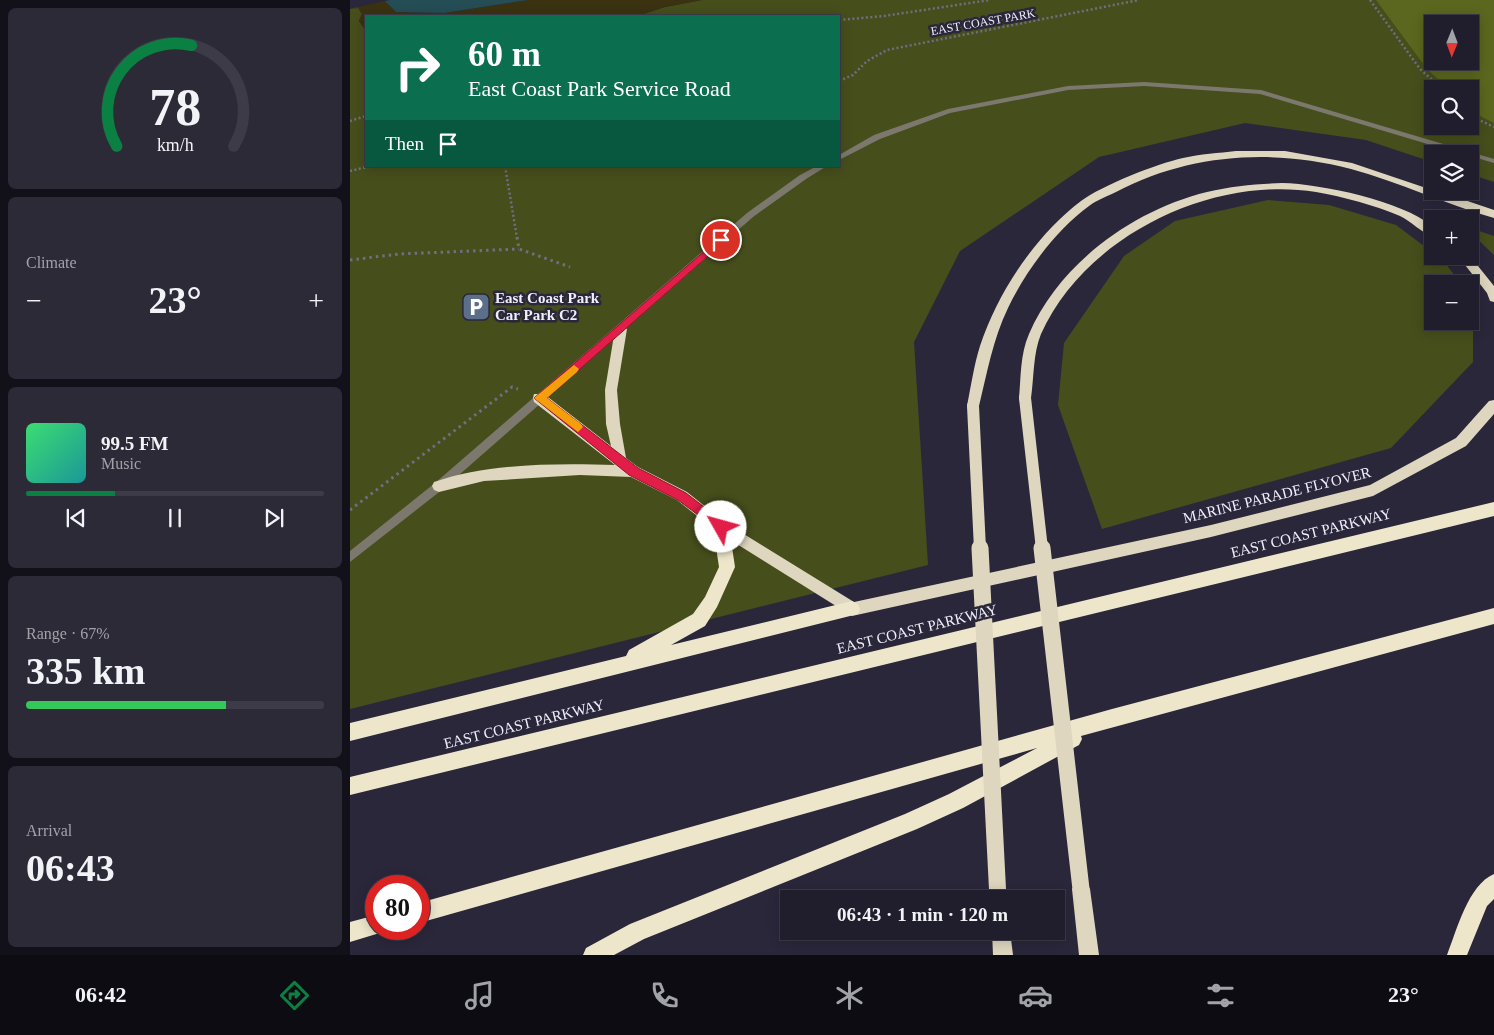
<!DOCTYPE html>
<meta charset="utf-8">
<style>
:root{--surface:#201d2c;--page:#2d2a38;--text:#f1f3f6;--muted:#a2a2a9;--line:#3d3b48;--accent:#0b8043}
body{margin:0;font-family:"Times New Roman",serif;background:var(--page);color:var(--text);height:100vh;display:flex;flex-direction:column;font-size:19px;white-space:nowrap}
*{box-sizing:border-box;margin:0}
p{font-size:16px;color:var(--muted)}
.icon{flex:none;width:28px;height:28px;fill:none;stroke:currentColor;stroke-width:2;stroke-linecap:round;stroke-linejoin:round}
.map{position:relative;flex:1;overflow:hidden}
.details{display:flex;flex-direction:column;gap:8px;padding:8px;background:#121018;width:350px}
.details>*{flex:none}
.guide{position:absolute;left:15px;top:15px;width:475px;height:152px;border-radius:0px;box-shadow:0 2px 12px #0003,0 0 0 1px var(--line);background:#0b6e4f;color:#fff;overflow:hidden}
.needle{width:32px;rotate:181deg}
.fabs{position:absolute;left:1074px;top:15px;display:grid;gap:10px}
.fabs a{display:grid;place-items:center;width:55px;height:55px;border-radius:0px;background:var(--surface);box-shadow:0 2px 12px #0003,0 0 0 1px var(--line);font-size:25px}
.speed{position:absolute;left:15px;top:875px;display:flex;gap:10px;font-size:25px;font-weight:700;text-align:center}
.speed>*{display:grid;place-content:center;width:65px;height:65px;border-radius:50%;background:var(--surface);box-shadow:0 2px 12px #0003,0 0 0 1px var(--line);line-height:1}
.speed .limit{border:8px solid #d22;background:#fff;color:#111}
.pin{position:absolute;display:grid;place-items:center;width:42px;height:42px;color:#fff;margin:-21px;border:2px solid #fff;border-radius:50%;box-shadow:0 1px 5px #0007}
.me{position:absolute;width:55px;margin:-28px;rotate:308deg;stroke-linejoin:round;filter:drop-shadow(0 0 4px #0008)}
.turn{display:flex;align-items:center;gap:18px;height:105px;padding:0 20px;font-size:22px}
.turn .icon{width:65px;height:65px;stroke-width:2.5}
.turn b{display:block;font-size:35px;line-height:42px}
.then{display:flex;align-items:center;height:48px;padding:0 20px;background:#0003;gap:10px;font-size:19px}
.big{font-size:38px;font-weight:800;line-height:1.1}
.details .tile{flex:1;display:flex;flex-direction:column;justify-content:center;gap:8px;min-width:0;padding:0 18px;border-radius:8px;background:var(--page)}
.details .dial{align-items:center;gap:0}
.dial svg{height:130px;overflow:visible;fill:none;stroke:var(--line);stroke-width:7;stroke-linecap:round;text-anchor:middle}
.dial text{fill:var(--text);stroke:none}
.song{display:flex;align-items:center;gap:15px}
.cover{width:60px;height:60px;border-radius:8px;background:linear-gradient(135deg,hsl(140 70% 55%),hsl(180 70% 35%))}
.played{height:5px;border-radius:2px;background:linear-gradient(90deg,var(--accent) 30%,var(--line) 30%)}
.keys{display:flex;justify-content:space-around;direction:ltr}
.heat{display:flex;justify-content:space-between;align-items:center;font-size:28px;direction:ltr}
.charge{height:8px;border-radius:4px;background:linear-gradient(90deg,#34c759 67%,var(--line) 0)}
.trip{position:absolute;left:430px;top:890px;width:285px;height:50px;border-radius:0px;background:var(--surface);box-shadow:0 2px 12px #0003,0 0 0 1px var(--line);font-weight:800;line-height:50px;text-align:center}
.dock{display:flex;height:80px;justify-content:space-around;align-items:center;background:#0d0c12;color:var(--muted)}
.dock .icon{width:35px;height:35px}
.dock .selected{color:var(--accent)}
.dock b{font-size:22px;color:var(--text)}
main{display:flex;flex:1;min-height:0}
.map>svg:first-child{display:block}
</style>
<main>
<section class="details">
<div class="tile dial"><svg viewBox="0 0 100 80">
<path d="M14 69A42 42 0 1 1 86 69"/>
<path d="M14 69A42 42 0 0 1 60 7" stroke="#0b8043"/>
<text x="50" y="56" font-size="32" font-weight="700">78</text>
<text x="50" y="72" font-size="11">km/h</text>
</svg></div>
<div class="tile"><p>Climate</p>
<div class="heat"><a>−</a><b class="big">23°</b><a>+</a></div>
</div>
<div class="tile">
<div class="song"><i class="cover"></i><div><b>99.5 FM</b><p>Music</p></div></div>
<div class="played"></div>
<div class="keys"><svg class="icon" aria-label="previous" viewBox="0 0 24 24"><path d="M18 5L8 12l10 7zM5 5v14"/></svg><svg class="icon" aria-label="pause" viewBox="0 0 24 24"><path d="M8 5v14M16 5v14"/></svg><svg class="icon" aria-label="next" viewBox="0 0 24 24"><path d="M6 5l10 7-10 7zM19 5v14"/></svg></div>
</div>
<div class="tile"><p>Range · 67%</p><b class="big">335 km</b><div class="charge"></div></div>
<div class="tile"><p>Arrival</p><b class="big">06:43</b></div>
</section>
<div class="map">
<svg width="1144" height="955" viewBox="0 0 1144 955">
<rect width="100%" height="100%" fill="#2b273b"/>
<!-- green -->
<path fill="#464e1c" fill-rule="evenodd" d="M352,0H1144V182L1120,174V154H1082V162L1016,140L895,123L749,157L610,251L564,342L578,565L0,709V9L8,7L12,14L9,21L16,31V166H489V16H287L315,7ZM1082,24H1120V61H1082ZM1082,89H1120V126H1082Z
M918,200L979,205L1046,225L1082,252V256H1088L1092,259L1111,284H1082V321H1120V296L1123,301V362L1041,448L752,529L708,405L714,343L774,256L825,221Z
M1120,228L1144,236V255L1120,232Z"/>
<!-- forest -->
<path fill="#5b661e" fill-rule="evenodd" d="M1026,0H1144V123L1132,117L1120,107V89H1099L1077,69ZM1082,24H1120V61H1082Z"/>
<!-- sand -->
<path fill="#3a3211" d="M178,0H352L315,7L287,16H16V31L9,21L12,14L8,8L0,9L35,1L46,12L94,13Z"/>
<!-- water -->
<path fill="#254d56" d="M40,0H178L94,13L46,12L35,1Z"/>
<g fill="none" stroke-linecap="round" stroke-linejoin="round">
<!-- path-far1 -->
<path stroke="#726e80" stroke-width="2.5" stroke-dasharray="2 2.5" stroke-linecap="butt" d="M1020,0L1070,69L1092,89
M489,20L534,16L640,0
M489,81L503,75L517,61L537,50L789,0
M1120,113L1127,119L1144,127
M0,121L16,116
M155,166L167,238
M0,171L22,166"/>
<!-- path -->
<path stroke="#726e80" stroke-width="3" stroke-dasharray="2.5 4" stroke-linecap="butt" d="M167,237L169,249L220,267
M0,260L49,254L169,249
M0,510L162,387L168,389"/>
<!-- minor -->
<path fill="#7c786e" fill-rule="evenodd" d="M794,82L911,90L1144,159V163L1120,156V154H1111L910,94L794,86L718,90L600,113L530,139L489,160V155L524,135L598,109L718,86Z
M467,166H477L456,179L403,217L93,489L0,562V551L85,483L397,213L450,175Z"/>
<!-- trunk -->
<path fill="#ded6be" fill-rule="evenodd" d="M886,151H935L1002,163L1082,190V191H1088L1144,210V218C1095,204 1049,182 1001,169C922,148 838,154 766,192C758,196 747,200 739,206C706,230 675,272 658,308C643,339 637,373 629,406L628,410L623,411L618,410L617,406C621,386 624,365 630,346C648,292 685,236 731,201C753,185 806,164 833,158C850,154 869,153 886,151Z
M932,183C972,184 1052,201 1082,226V236C1073,234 1061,221 1050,216C1024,205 994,197 966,192C862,175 735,236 691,334C683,353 684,378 681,398L680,402H670L669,398C671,378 670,354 679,334C709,264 783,210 857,192C882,186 906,184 932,183Z
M1108,256H1120L1144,286V302L1140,301L1137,293Z
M271,325L277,329L267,390L270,424L276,458L288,467L337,492L376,523L504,602L861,525L1020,485L1106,438L1139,401L1144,400V414L1116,446L1023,496L861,537L502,616L366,531L327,500L281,477L230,475L134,481L89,492L84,490L82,486L84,482C138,463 209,463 265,465L184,402L183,398L184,394H194L261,446L256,424L255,390L265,329Z
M731,880L737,883L740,889L749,955H729L722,889L725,883Z
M642,931H660L663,955H643Z"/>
<!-- motorway -->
<path fill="#eee6cb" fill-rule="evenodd" d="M1144,502V516L0,795V777Z
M371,520L377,522L379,527L385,567L367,607L355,626L321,645L502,601L508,604L510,609L508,614L0,741V723L276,656L279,650L343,614L355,597L369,567L363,527L365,522Z
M1144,608V624L731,736L732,739L729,745L613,808L567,829L294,939L264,955H233L236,948L280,924L555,814L599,794L687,748L69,923V903L762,709Z
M1144,874V899L1137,906L1117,955H1097C1107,930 1118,885 1144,874Z
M26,915V929H35L33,932L0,942V922Z"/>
<!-- trunk-bridge-far1 -->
<path stroke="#ded6be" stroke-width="12" d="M675,398L692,549
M623,406L630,549"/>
<!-- trunk-bridge -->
<path stroke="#ded6be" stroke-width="17" d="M630,548L648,899
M692,548L731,889"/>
</g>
<!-- route -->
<path fill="#e11d48" stroke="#92132f" d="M371,237L376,240L374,242L197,398L288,468L336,493L375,523L377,527L375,530L371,532L328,500L279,475L184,398Z"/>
<!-- slow -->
<path fill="#f59e0b" d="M224,365L229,369L227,372L197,398L231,424L233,427L228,432L184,398Z"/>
<!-- icons -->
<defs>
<symbol id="parking-square" viewBox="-11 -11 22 22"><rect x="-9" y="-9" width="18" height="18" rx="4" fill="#5c6f8a" stroke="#2b273b"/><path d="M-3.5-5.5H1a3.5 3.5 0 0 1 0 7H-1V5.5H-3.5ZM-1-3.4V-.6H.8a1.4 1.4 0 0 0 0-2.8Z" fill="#fff"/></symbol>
</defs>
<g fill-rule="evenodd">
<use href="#parking-square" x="110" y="291" width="32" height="32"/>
</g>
<g text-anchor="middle" stroke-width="5" stroke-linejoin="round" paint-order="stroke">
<!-- far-street labels -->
<g font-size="12" fill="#f1effc" stroke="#2b273b">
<text transform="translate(633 22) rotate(-10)" y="4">EAST COAST PARK</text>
</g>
<!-- poi labels -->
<g font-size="15" font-weight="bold" fill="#f1effc" stroke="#2b273b" text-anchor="start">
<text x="145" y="303">East Coast Park<tspan x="145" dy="17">Car Park C2</tspan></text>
</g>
<!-- street labels -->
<g font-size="15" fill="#f1effc" stroke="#2b273b">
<text transform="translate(927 495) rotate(-14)" y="5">MARINE PARADE FLYOVER</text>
<text transform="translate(961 533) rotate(-14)" y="5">EAST COAST PARKWAY</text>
<text transform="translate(567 629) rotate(-14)" y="5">EAST COAST PARKWAY</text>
<text transform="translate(174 724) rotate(-14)" y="5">EAST COAST PARKWAY</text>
</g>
</g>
</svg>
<div class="fabs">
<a><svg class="needle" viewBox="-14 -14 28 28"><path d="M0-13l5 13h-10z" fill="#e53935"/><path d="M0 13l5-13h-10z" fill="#a2a2a9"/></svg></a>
<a><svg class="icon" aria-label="search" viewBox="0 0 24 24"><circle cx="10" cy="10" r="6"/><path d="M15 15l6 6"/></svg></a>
<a><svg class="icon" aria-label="layers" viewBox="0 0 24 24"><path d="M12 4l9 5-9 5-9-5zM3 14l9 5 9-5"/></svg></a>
<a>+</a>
<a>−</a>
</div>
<div class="speed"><div class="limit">80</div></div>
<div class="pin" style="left:371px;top:240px;background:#d93025"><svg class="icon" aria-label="arrive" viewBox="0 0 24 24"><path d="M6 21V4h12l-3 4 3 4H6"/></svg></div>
<svg class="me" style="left:371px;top:527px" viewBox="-20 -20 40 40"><circle r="19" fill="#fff"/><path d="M0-13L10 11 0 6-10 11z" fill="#e11d48"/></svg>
<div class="trip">06:43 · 1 min · 120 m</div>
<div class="guide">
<div class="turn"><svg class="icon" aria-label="right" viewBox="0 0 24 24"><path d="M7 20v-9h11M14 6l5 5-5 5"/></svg><div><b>60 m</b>East Coast Park Service Road</div></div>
<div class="then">Then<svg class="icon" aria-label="arrive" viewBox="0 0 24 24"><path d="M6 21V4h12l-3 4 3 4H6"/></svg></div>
</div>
</div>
</main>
<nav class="dock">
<b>06:42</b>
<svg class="icon selected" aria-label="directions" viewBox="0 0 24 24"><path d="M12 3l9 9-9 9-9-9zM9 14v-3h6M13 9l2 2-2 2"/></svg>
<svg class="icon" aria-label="music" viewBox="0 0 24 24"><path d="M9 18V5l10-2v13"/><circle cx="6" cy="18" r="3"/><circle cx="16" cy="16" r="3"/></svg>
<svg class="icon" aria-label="phone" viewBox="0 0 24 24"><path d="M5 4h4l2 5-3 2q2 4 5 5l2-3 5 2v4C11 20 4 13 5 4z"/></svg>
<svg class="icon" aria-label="climate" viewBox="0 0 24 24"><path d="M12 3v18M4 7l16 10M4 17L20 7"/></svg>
<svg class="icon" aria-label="car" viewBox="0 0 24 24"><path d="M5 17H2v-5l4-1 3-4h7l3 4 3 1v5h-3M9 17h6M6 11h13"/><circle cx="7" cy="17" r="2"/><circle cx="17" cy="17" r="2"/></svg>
<svg class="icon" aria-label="filters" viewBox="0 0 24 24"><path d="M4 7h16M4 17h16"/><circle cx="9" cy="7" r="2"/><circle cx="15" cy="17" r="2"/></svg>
<b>23°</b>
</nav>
